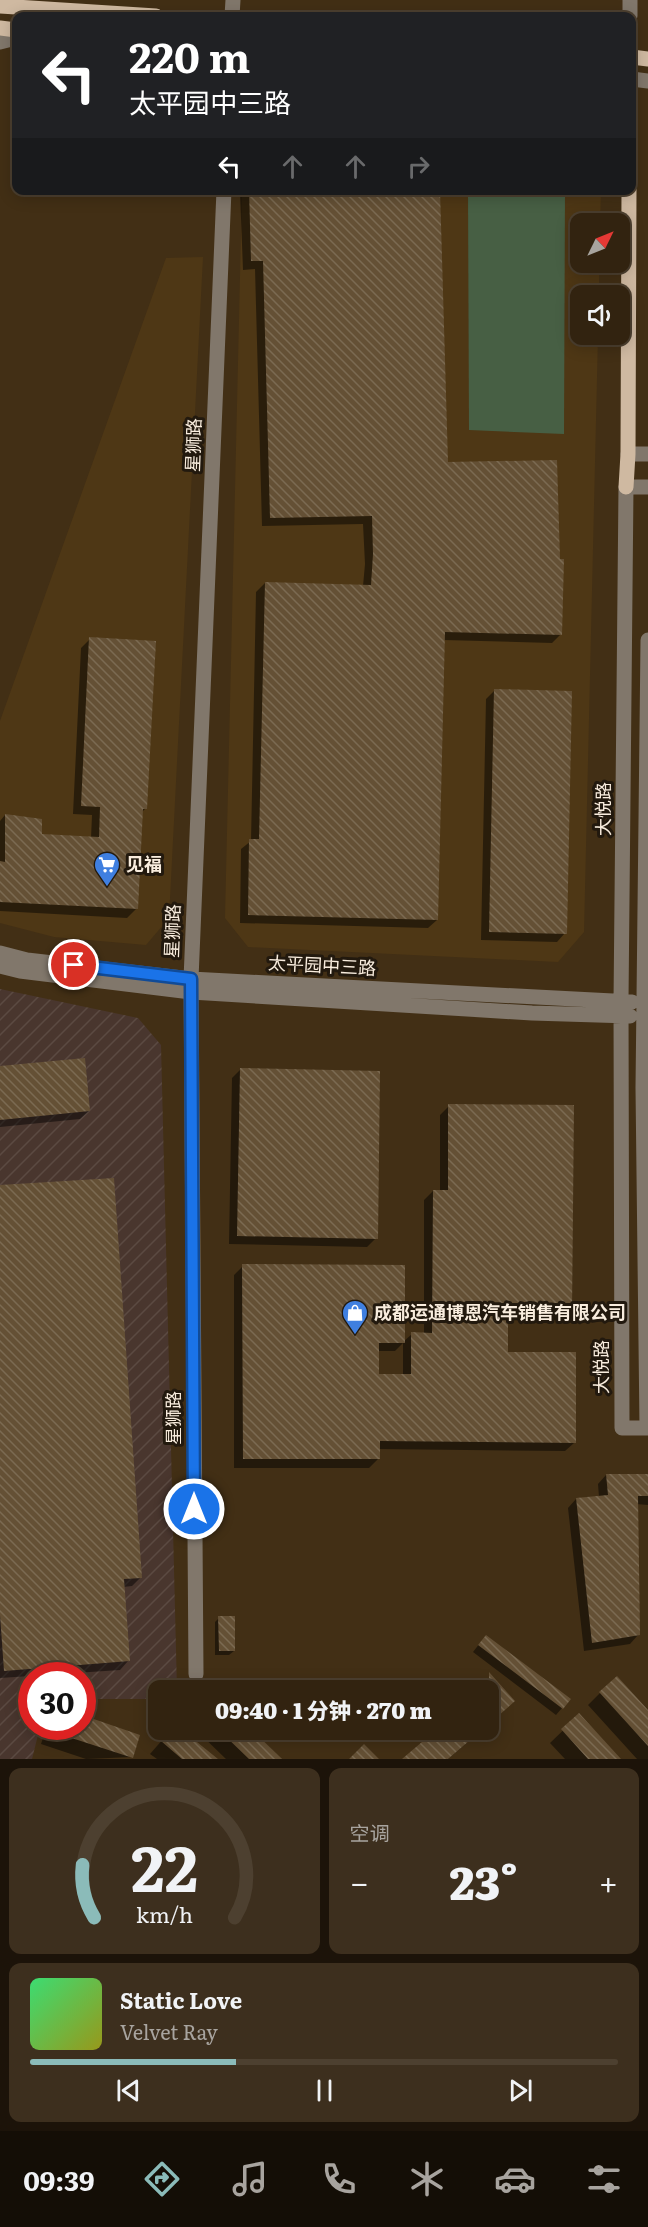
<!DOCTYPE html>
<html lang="zh">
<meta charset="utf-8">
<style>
:root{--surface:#322310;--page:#3d2f1e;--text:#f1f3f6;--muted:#a8a49f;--line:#4d4030;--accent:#8bbbb9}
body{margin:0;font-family:Literata,"Noto Sans SC",serif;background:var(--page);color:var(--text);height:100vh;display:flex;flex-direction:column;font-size:22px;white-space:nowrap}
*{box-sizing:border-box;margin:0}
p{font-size:20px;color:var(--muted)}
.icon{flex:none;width:33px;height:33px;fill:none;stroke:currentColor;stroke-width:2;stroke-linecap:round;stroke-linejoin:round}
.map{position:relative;height:1759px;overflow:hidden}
.side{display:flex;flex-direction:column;gap:9px;padding:9px;background:#1c1309;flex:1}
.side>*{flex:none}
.hud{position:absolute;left:12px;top:12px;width:624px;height:183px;border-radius:12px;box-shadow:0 3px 15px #0003,0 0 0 2px var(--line);background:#202124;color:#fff;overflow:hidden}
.needle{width:39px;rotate:47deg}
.tools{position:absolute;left:570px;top:213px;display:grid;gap:12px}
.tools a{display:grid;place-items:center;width:60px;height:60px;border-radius:12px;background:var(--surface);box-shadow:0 3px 15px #0003,0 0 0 2px var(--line);font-size:30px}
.speed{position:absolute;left:18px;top:1662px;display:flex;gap:12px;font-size:30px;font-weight:700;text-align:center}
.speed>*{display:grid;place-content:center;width:78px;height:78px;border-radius:50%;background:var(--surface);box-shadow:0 3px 15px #0003,0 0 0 2px var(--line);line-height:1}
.speed .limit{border:9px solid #d22;background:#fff;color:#111}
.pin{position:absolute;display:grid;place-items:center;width:51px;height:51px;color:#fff;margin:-26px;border:3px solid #fff;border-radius:50%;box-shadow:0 2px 6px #0007}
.me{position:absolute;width:66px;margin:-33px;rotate:0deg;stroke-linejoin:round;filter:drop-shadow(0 0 4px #0008)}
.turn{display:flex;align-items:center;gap:21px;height:126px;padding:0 18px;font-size:27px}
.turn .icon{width:78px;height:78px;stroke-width:2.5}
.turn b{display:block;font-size:42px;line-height:51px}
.lanes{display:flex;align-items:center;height:57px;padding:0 18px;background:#0003;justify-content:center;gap:30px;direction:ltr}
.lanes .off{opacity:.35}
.big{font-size:45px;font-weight:800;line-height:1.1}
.side .tile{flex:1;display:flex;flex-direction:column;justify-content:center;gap:9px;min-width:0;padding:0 21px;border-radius:12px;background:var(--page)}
.side .dial{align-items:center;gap:0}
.dial svg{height:156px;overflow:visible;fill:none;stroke:var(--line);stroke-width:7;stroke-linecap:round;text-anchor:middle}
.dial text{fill:var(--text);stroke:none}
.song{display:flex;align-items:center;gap:18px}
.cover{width:72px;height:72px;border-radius:9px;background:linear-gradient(135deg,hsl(140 70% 55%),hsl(60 70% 35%))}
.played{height:6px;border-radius:3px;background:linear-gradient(90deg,var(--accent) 35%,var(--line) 35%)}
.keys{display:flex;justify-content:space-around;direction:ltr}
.heat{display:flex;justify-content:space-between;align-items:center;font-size:33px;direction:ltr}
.side .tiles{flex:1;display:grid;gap:9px;grid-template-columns:1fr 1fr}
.tile:last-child{grid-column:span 2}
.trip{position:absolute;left:148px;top:1680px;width:351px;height:60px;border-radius:12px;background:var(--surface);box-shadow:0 3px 15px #0003,0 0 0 2px var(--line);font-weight:800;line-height:60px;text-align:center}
.menu{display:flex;height:96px;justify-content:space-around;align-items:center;background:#140e06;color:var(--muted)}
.menu .icon{width:42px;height:42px}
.menu .selected{color:var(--accent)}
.menu b{font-size:27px;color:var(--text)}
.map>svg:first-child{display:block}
</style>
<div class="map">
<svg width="648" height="1759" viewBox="0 0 648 1759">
<defs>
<pattern id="industrial-furrows" width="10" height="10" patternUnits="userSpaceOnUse" patternTransform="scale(1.5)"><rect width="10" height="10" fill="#49362e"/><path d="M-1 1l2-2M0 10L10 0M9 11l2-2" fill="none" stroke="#5b4a42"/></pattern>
<pattern id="building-back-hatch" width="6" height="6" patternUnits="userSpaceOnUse" patternTransform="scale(1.5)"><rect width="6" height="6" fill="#645035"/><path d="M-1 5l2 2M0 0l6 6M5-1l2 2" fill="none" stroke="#7b6a52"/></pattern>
</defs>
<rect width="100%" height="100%" fill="#422f15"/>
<!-- built -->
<path fill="#4e3715" d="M242,191H601L600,223L580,224V262L599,263V295L580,296V334L598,335L584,932L558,962L248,947L225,918Z
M203,257L169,918L146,945L54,937L0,923V721L166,258Z"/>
<!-- industrial -->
<path fill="url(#industrial-furrows)" d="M0,989L138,1018L161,1045L177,1690H159V1699H83L82,1676H32V1726L40,1727L32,1759H0Z"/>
<!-- park -->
<path fill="#475f44" d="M468,191H565L564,434L469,430Z"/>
<!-- shadow -->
<path fill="#0007" fill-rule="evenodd" d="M242,190H439L447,464L559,561L561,634L552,643L443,640L437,920L428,928L240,923L241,849L251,841L256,592L265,583L363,586L365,564L363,524L262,526L255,269L243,270L240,192Z
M90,639L146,808L141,813L136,909L127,918L0,911V821L5,815L40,836L91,838L92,815L73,814L81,648Z
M495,690L565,933L557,942L481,940L486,699Z
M0,1068L89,1111L80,1119L0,1127Z
M240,1070L376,1238L367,1247L229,1244L232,1078Z
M449,1106L571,1311L562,1320L506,1319V1353L574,1443L565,1451L378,1449V1459L369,1468H234V1275L243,1266L403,1342L412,1334H424V1200L433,1191H440V1115ZM403,1343V1375H378V1351H395Z
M0,1186L141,1577L132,1586L123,1587L128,1661L120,1670L0,1678Z
M606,1475L648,1476V1505L636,1504L638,1635L630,1644L584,1651L568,1508L576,1499L599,1497L598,1484Z
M219,1618L234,1651L229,1655H215V1622Z
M480,1643L562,1708L556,1715L473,1652Z
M600,1693L648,1712V1759H637L588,1705Z
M579,1715L619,1759H565L550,1743Z
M47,1726L132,1757L86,1759L41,1744Z
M171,1730H180L216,1759H157L150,1754Z
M196,1730H249L279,1759H226Z
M438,1730H482L448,1759H405Z"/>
<!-- building -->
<path fill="url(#building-back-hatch)" d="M249,190H440L448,462L557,460L560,559H564L562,635L445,632L438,920L248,915L249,839H259L265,582L371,585L373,554L372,516L270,518L263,261H251Z
M89,637L156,641L147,809H143L138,909L0,902V861L5,862V814L42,819V834L99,837L100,807L81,806Z
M494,689L572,691L567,934L489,932Z
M85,1058L90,1111L0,1120V1066Z
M240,1068L380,1071L378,1239L237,1236Z
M448,1104L574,1105L572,1312L508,1311V1352H576V1443L380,1441V1459H243L242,1264L405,1265V1343H379V1374H411V1332L432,1333L433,1190H448Z
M114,1178L142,1578L124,1579L130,1661L4,1671L0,1615V1185Z
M606,1474H648V1496H638L640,1635L592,1643L576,1498L608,1495Z
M218,1616H235V1651H219Z
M486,1635L571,1699L563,1709L478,1645Z
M489,1672L515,1701L489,1724Z
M617,1676L648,1710V1746L599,1692Z
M579,1713L621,1759H588L561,1729Z
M82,1715L140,1735L133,1758L44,1729V1726H82Z
M170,1730H182L218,1759H182L161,1741Z
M219,1730H252L282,1759H249Z
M436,1730H482L448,1759H402Z
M364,1744L379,1759H349Z"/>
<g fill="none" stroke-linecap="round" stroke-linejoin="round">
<!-- minor -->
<path stroke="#81776b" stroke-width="15" d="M232,16L233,0
M630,16V0
M0,42L16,38
M632,79L648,81
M628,454H648
M648,487H626L621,1002L622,1428H648
M0,953L27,960L191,979L632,1002
M0,966L20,971L191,992L532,1013L630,1016
M647,1428L643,1088L648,640
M196,1674L191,979L224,190"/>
<!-- major -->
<path stroke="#cfb9a1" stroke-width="15" d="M0,6L156,16
M0,28L16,30
M632,57L648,59
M626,487L628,454L629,190"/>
</g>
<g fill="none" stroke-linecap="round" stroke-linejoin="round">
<defs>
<path id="route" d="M74,965L191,979L194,1509"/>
</defs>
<!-- route casing -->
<use href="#route" stroke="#114b97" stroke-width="15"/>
<!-- route -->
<use href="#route" stroke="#1a73e8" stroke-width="10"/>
</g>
<!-- icons -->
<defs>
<symbol id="supermarket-pin" viewBox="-11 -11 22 30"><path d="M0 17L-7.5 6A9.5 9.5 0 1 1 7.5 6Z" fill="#3f7fe0" stroke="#22190e"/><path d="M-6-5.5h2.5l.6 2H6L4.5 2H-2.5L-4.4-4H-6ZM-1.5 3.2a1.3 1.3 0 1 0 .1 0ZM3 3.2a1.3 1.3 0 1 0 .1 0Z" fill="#fff"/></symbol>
<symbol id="shop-pin" viewBox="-11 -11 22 30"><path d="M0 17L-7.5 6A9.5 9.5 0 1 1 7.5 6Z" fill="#3f7fe0" stroke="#22190e"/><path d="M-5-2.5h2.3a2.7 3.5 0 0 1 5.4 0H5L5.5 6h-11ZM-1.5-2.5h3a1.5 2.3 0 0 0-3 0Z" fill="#fff"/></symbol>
</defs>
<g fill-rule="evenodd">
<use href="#supermarket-pin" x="92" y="850" width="30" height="40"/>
<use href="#shop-pin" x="340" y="1298" width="30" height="40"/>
</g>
<g text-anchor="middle" stroke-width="6" stroke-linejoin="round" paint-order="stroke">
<!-- street labels -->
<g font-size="18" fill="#f9edde" stroke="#22190e">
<text transform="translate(194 445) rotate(-88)" y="6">星狮路</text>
<text transform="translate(604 809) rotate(-90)" y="6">大悦路</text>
<text transform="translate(173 931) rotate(-88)" y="6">星狮路</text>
<text transform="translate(322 966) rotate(3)" y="6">太平园中三路</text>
<text transform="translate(602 1367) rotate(-90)" y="6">大悦路</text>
<text transform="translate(174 1418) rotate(-90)" y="6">星狮路</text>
</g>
<!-- poi labels -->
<g font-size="18" font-weight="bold" fill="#f9edde" stroke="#22190e" text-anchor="start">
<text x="126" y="871">见福</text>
<text x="374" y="1319">成都运通博恩汽车销售有限公司</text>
</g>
</g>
</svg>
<div class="tools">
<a><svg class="needle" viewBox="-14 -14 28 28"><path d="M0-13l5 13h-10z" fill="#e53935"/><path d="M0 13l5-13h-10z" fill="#a8a49f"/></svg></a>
<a><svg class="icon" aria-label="sound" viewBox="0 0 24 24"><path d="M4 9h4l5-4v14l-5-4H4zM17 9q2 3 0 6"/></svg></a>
</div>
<div class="speed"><div class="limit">30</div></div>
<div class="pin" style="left:74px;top:965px;background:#d93025"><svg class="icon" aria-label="arrive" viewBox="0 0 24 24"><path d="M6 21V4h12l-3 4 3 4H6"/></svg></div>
<svg class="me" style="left:194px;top:1509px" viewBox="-20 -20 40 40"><circle r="17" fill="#1a73e8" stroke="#fff" stroke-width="3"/><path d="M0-11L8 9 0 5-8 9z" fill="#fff"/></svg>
<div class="trip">09:40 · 1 分钟 · 270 m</div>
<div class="hud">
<div class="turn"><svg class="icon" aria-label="left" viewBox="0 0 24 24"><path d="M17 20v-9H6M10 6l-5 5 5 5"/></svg><div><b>220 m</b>太平园中三路</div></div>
<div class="lanes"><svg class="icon" aria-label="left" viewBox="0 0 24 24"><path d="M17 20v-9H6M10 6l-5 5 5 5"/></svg><svg class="icon off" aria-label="ahead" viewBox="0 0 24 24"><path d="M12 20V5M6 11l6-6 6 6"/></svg><svg class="icon off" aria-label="ahead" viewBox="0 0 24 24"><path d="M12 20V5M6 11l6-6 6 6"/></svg><svg class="icon off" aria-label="right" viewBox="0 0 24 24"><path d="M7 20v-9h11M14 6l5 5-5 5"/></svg></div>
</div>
</div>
<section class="side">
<div class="tiles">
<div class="tile dial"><svg viewBox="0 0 100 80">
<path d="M14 69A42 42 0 1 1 86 69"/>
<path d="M14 69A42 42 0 0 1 8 42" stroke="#8bbbb9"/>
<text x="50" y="56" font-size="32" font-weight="700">22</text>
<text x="50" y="72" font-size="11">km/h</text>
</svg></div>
<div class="tile"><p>空调</p>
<div class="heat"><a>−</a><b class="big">23°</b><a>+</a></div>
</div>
<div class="tile">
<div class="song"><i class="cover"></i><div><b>Static Love</b><p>Velvet Ray</p></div></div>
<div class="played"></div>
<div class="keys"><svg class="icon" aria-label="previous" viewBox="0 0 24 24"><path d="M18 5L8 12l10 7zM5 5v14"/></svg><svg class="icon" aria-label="pause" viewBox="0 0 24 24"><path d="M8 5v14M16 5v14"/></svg><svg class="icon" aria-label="next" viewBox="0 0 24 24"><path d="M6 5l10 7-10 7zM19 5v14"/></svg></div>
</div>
</div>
</section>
<nav class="menu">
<b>09:39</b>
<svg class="icon selected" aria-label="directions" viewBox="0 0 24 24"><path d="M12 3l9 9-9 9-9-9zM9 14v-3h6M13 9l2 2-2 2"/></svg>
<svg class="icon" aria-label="music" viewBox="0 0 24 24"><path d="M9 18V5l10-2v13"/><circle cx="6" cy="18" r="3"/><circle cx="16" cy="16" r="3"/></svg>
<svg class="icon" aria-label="phone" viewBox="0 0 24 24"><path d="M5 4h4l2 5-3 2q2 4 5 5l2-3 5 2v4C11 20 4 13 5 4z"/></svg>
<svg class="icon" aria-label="climate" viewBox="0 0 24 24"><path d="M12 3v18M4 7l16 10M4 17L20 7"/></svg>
<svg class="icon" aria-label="car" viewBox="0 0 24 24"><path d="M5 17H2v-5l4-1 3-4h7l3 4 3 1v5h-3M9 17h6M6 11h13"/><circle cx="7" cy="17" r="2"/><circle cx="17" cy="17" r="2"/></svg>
<svg class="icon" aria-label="filters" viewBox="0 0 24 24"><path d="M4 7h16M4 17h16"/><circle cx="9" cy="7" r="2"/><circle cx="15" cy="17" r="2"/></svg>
</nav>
